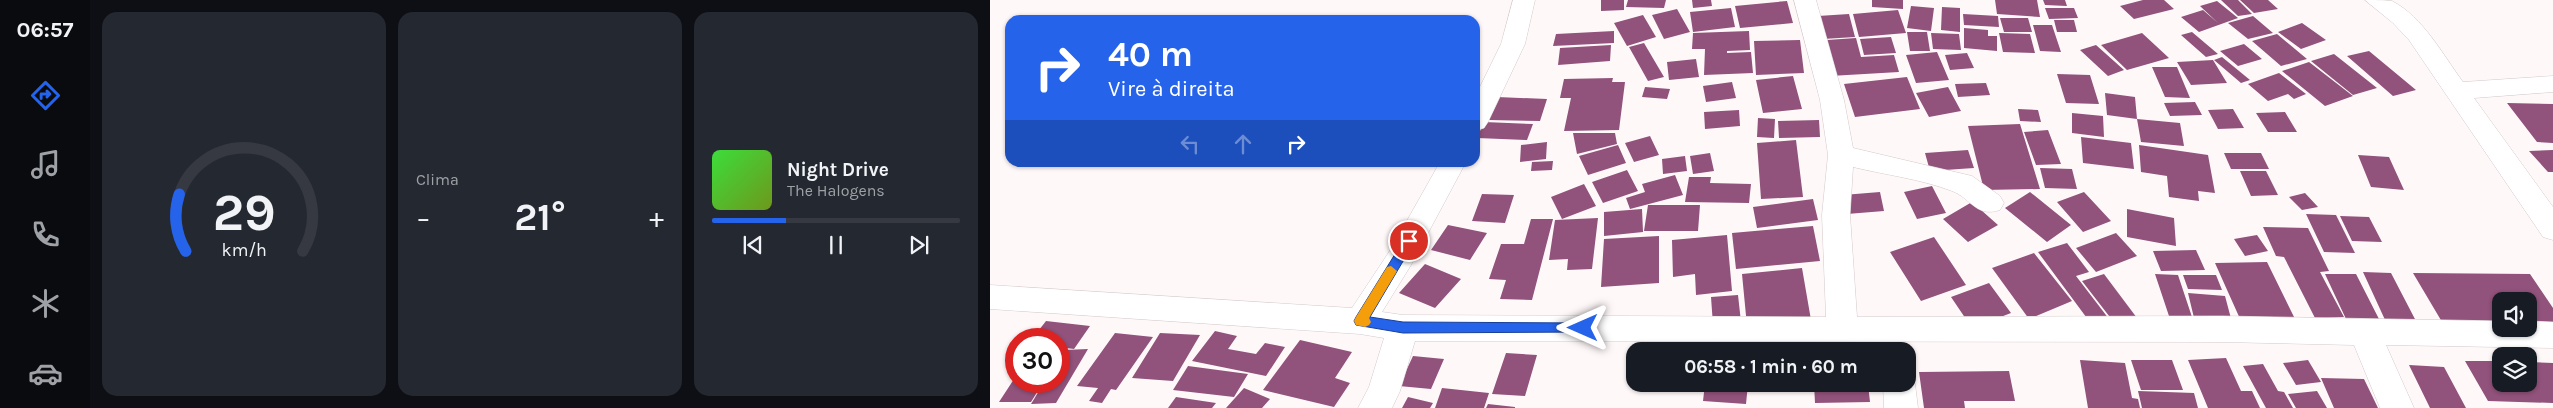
<!DOCTYPE html>
<html lang="pt">
<meta charset="utf-8">
<style>
:root{--surface:#171b24;--page:#242831;--text:#f1f3f6;--muted:#9ea1a6;--line:#363941;--accent:#2563eb}
body{margin:0;font-family:Karla,sans-serif;background:var(--page);color:var(--text);height:100vh;display:flex;flex-direction:column;font-size:19px;white-space:nowrap}
*{box-sizing:border-box;margin:0}
p{font-size:16px;color:var(--muted)}
.icon{flex:none;width:28px;height:28px;fill:none;stroke:currentColor;stroke-width:2;stroke-linecap:round;stroke-linejoin:round}
.map{position:relative;flex:1;overflow:hidden}
.side{display:flex;flex-direction:column;gap:12px;padding:12px;background:#0d0f14;width:900px}
.side>*{flex:none}
.banner{position:absolute;left:15px;top:15px;width:475px;height:152px;border-radius:15px;box-shadow:0 1px 4px #0004;background:#2563eb;color:#fff;overflow:hidden}
.buttons{position:absolute;left:1502px;top:292px;display:grid;gap:10px}
.buttons a{display:grid;place-items:center;width:45px;height:45px;border-radius:10px;background:var(--surface);box-shadow:0 1px 4px #0004;font-size:25px}
.speed{position:absolute;left:15px;top:328px;display:flex;gap:10px;font-size:25px;font-weight:700;text-align:center}
.speed>*{display:grid;place-content:center;width:65px;height:65px;border-radius:50%;background:var(--surface);box-shadow:0 1px 4px #0004;line-height:1}
.speed .limit{border:8px solid #d22;background:#fff;color:#111}
.pin{position:absolute;display:grid;place-items:center;width:42px;height:42px;color:#fff;margin:-21px;border:2px solid #fff;border-radius:50%;box-shadow:0 1px 5px #0007}
.me{position:absolute;width:55px;margin:-28px;rotate:270deg;stroke-linejoin:round;filter:drop-shadow(0 0 4px #0008)}
.turn{display:flex;align-items:center;gap:18px;height:105px;padding:0 20px;font-size:22px}
.turn .icon{width:65px;height:65px;stroke-width:2.5}
.turn b{display:block;font-size:35px;line-height:42px}
.lanes{display:flex;align-items:center;height:48px;padding:0 20px;background:#0003;justify-content:center;gap:25px;direction:ltr}
.lanes .off{opacity:.35}
.big{font-size:38px;font-weight:700;line-height:1.1}
.side .widget{flex:1;display:flex;flex-direction:column;justify-content:center;gap:8px;min-width:0;padding:0 18px;border-radius:15px;background:var(--page)}
.side .dial{align-items:center;gap:0}
.dial svg{height:130px;overflow:visible;fill:none;stroke:var(--line);stroke-width:7;stroke-linecap:round;text-anchor:middle}
.dial text{fill:var(--text);stroke:none}
.song{display:flex;align-items:center;gap:15px}
.cover{width:60px;height:60px;border-radius:8px;background:linear-gradient(135deg,hsl(120 70% 55%),hsl(80 70% 35%))}
.played{height:5px;border-radius:2px;background:linear-gradient(90deg,var(--accent) 30%,var(--line) 30%)}
.keys{display:flex;justify-content:space-around;direction:ltr}
.heat{display:flex;justify-content:space-between;align-items:center;font-size:28px;direction:ltr}
.side .tiles{flex:1;display:grid;gap:12px;grid-template-columns:repeat(3,1fr)}
.trip{position:absolute;left:636px;top:342px;width:290px;height:50px;border-radius:15px;background:var(--surface);box-shadow:0 1px 4px #0004;font-weight:700;line-height:50px;text-align:center}
main{display:flex;flex:1;min-height:0}
.tabs{display:flex;flex-direction:column;width:90px;justify-content:space-around;align-items:center;background:#090b0e;color:var(--muted)}
.tabs .icon{width:35px;height:35px}
.tabs .current{color:var(--accent)}
.tabs b{font-size:22px;color:var(--text)}
.map>svg:first-child{display:block}
</style>
<main>
<nav class="tabs">
<b>06:57</b>
<svg class="icon current" aria-label="directions" viewBox="0 0 24 24"><path d="M12 3l9 9-9 9-9-9zM9 14v-3h6M13 9l2 2-2 2"/></svg>
<svg class="icon" aria-label="music" viewBox="0 0 24 24"><path d="M9 18V5l10-2v13"/><circle cx="6" cy="18" r="3"/><circle cx="16" cy="16" r="3"/></svg>
<svg class="icon" aria-label="phone" viewBox="0 0 24 24"><path d="M5 4h4l2 5-3 2q2 4 5 5l2-3 5 2v4C11 20 4 13 5 4z"/></svg>
<svg class="icon" aria-label="climate" viewBox="0 0 24 24"><path d="M12 3v18M4 7l16 10M4 17L20 7"/></svg>
<svg class="icon" aria-label="car" viewBox="0 0 24 24"><path d="M5 17H2v-5l4-1 3-4h7l3 4 3 1v5h-3M9 17h6M6 11h13"/><circle cx="7" cy="17" r="2"/><circle cx="17" cy="17" r="2"/></svg>
</nav>
<section class="side">
<div class="tiles">
<div class="widget dial"><svg viewBox="0 0 100 80">
<path d="M14 69A42 42 0 1 1 86 69"/>
<path d="M14 69A42 42 0 0 1 10 34" stroke="#2563eb"/>
<text x="50" y="56" font-size="32" font-weight="700">29</text>
<text x="50" y="72" font-size="11">km/h</text>
</svg></div>
<div class="widget"><p>Clima</p>
<div class="heat"><a>−</a><b class="big">21°</b><a>+</a></div>
</div>
<div class="widget">
<div class="song"><i class="cover"></i><div><b>Night Drive</b><p>The Halogens</p></div></div>
<div class="played"></div>
<div class="keys"><svg class="icon" aria-label="previous" viewBox="0 0 24 24"><path d="M18 5L8 12l10 7zM5 5v14"/></svg><svg class="icon" aria-label="pause" viewBox="0 0 24 24"><path d="M8 5v14M16 5v14"/></svg><svg class="icon" aria-label="next" viewBox="0 0 24 24"><path d="M6 5l10 7-10 7zM19 5v14"/></svg></div>
</div>
</div>
</section>
<div class="map">
<svg width="1563" height="408" viewBox="0 0 1563 408">
<rect width="100%" height="100%" fill="#fff8f9"/>
<!-- building -->
<path fill="#91527b" d="M611,0H634V10L611,11Z
M638,0H676L674,8L636,7Z
M702,0H721L722,6L703,8Z
M882,0H913V9L882,7Z
M1005,0H1047L1050,17L1007,14Z
M1053,0H1075L1077,6L1055,5Z
M1153,0H1174L1184,9L1144,19L1130,6Z
M1231,0H1248L1262,14L1248,16Z
M1250,0H1278L1288,9L1264,13Z
M797,1L803,23L750,28L745,6Z
M1227,1L1248,18L1209,32L1191,17L1213,10L1228,23L1210,6Z
M921,6L944,8L941,31L917,28Z
M952,7L970,8V32L951,30Z
M741,8L745,27L703,32L700,12Z
M1055,8H1084L1088,18L1059,19Z
M687,9L700,32L674,39L662,15Z
M908,10L916,33L869,37L863,14Z
M859,14L865,37L833,39L828,16Z
M973,14L1008,16L1009,27L974,25Z
M653,15L666,37L637,46L624,23Z
M1263,16L1283,33L1258,39L1238,23Z
M1010,18H1038L1042,32H1014Z
M1064,20H1084L1087,32H1067Z
M1312,23L1336,40L1311,49L1288,32Z
M1043,25H1062L1071,52L1050,51Z
M974,28L998,30V36H1007V51L974,48Z
M624,31V43L563,46L566,34Z
M759,31L760,50L737,51V53L761,52L763,73L714,75L715,49H702L703,33Z
M917,32H937L940,51H920Z
M1202,32L1228,54L1216,57L1191,35Z
M941,33L969,34L971,50L943,49Z
M1009,33L1040,34L1045,53L1013,52Z
M1152,33L1179,58L1137,70L1111,45Z
M1287,34L1317,59L1291,66L1262,41Z
M901,37L906,53L874,55L870,39Z
M866,38L871,57L904,55L909,72L840,76L841,56L837,40Z
M810,40L814,73L766,75L764,41Z
M654,43L674,77L658,81L639,47Z
M1254,44L1272,59L1248,66L1230,51Z
M621,45L620,61L568,65L570,48Z
M1106,45L1134,70L1118,76L1090,50Z
M1379,51L1426,90L1403,96L1357,56Z
M947,52L959,80L926,83L916,55Z
M977,53L984,68L960,70L955,55Z
M1344,54L1387,88L1363,95L1321,61Z
M1232,57L1260,80L1251,83L1224,60Z
M706,59L709,77L679,80L677,62Z
M1223,60L1237,83L1201,85L1187,62Z
M1319,62L1363,96L1335,106L1292,71Z
M1162,67H1187L1200,98L1175,97Z
M1289,73L1316,94L1304,99L1298,94L1278,101L1258,84Z
M1067,74L1100,75L1109,104L1076,103Z
M803,76L812,109L773,113L766,80Z
M917,77L930,109L865,117L854,84Z
M623,78L622,82H635L629,130L574,131L581,98H570L574,79Z
M742,82L746,98L716,102L713,86Z
M996,83L1000,95L968,97L965,84Z
M655,87L680,89L677,99L652,97Z
M958,87L971,111L939,117L926,93Z
M1115,93L1145,97L1147,119L1117,115Z
M507,97L557,99L550,121L499,120Z
M1205,102L1212,115L1180,116L1174,103Z
M1517,103L1563,104V143L1547,142Z
M1028,109L1048,110L1051,122L1030,121Z
M1243,109L1254,128L1228,129L1218,110Z
M749,110L750,126L715,129L714,112Z
M1295,112L1307,132H1278L1266,113Z
M1082,113L1113,116L1114,137L1082,133Z
M768,118L785,119L784,138L767,137Z
M1147,119L1190,123L1194,146L1151,142Z
M829,120L830,137L789,138L788,121Z
M494,122L543,124L537,140L487,138Z
M1030,124L1050,189L994,190L978,126Z
M1058,130L1071,164L1046,165L1034,132Z
M583,133H625L627,144L587,154Z
M660,136L669,155L644,162L635,143Z
M1091,137L1141,143L1144,169L1093,163Z
M806,140L813,197L771,199L767,143Z
M557,142L556,159L530,162L531,145Z
M628,145L636,163L598,175L589,156Z
M1149,145L1218,155L1225,193L1208,191L1209,201L1179,197L1177,176L1151,172Z
M978,150L984,168L940,171L935,153Z
M1563,150V172H1558L1539,151Z
M720,153L724,171L703,174L700,156Z
M1234,153H1271L1279,169H1241Z
M1368,155L1399,157L1414,190L1381,187Z
M695,156L697,171L673,174L672,159Z
M563,161L562,170L541,171L542,162Z
M1050,168L1082,169L1087,189L1055,188Z
M637,170L648,191L613,203L602,182Z
M1250,171H1276L1288,195L1261,196Z
M685,175L693,195L640,209L636,198L655,192L652,184Z
M699,177H721L720,183L761,184L759,203L695,202Z
M594,184L606,206L572,219L561,197Z
M942,186L956,213L927,219L914,192Z
M890,192L894,211L857,214L853,195Z
M1040,192L1081,225L1057,242L1015,208Z
M1094,192L1121,221L1093,232L1067,202Z
M1315,193L1328,207L1312,210L1299,197Z
M492,194L524,195L515,223L482,221Z
M823,199L828,220L767,228L763,207Z
M982,202L1008,225L978,242L953,219Z
M658,205H710L708,231H654Z
M652,209L653,232L614,236V212Z
M1137,209L1184,218L1186,246L1137,237Z
M1316,214L1346,215L1365,253L1334,252Z
M1350,216L1379,217L1392,242L1362,241Z
M608,218L602,269L577,270L578,259L559,260L565,220Z
M541,219H563L542,300L510,299L516,280L499,279L511,244H534Z
M458,225L497,233L480,260L441,250Z
M823,226L830,261L746,269L742,233Z
M1273,227L1318,228L1339,271L1330,272L1354,317L1325,318L1294,257L1286,256Z
M1126,233L1147,256L1106,272L1086,248Z
M737,235L742,291L706,295L705,274L683,277L682,240Z
M1267,235L1278,251L1255,256L1244,239Z
M669,236V283L611,287L614,239Z
M944,237L976,285L931,301L900,252Z
M1077,243L1099,272L1086,276L1119,319L1102,325L1048,252Z
M1206,250L1215,270L1171,271L1163,251Z
M1044,253L1082,301L1039,319L1002,268Z
M1277,262L1305,319L1251,321L1225,263Z
M435,264L471,279L445,308L409,293Z
M812,268L821,320L757,326L752,274Z
M1373,272L1401,273L1427,323L1396,322Z
M1423,273L1540,274L1563,308V328H1539V301H1511V327H1455Z
M1114,274L1147,318L1126,325L1092,281Z
M1165,274L1188,275L1202,317L1179,316Z
M1335,274H1366L1389,319H1356Z
M1193,275H1226L1232,290L1198,289Z
M999,283L1021,313L982,328L961,297Z
M1198,293L1235,296L1243,326L1205,322Z
M748,295L751,322L723,325L721,297Z
M56,321L100,326L84,349L69,347V339H42Z
M225,331L247,336L238,349L266,354L275,343L295,347L276,376L202,361Z
M125,333L163,337L126,390L121,389L112,403L99,401L108,388L87,386Z
M170,333L210,335L183,381L142,378Z
M310,340L362,352L345,378L360,383L344,407L273,390Z
M98,349L66,403L41,404L55,381H69V359L74,350Z
M516,353L547,355L535,396L502,394Z
M423,356L454,359L441,389L409,386Z
M1236,358L1251,391H1262L1270,408H1218L1198,360Z
M1090,360L1135,363L1142,398L1148,399L1150,408H1098Z
M1141,360H1182L1193,390H1151Z
M1318,360L1331,382L1306,385L1293,363Z
M1475,361H1511V384H1539V362L1563,363V403L1498,401Z
M1273,364L1288,391L1294,392L1303,408H1276L1253,366Z
M1419,365L1454,367L1476,408H1440Z
M198,366L258,374L244,397L183,390Z
M1019,371L1025,401H974L975,408H934L929,372Z
M26,376V381H54L41,402H9Z
M1331,378L1374,379L1388,408H1344Z
M715,384H758L756,404L713,401Z
M824,384H878L880,402L825,403Z
M254,388L280,399L272,408H236Z
M452,388L499,393L494,408H445Z
M1148,391L1204,393L1208,408H1152Z
M1327,391L1337,408H1306L1298,394Z
M186,397L226,403L222,408H178Z
M418,397L443,403L440,408H412Z
M498,404L525,407V408H496Z"/>
<g fill="none" stroke-linecap="round" stroke-linejoin="round">
<defs>
<path id="minor" d="M523,0H545L535,44L498,122L494,128L485,131V97L511,44Z
M804,0H826L854,100L863,148L982,176L1010,196L1014,203L1010,210C986,218 981,198 962,191C931,179 896,175 863,167L860,215L867,317L1232,316L1511,321V329H1539V321L1563,322V348L1396,345L1424,408H1390L1364,345L1232,342L425,341L410,391L402,408H368L379,387L394,338L370,334L0,309V285L362,308L401,249L450,162H476L421,265L392,312L413,315L836,317L832,215L838,155L830,100Z
M1375,0C1383,0 1395,0 1402,1C1433,17 1453,55 1473,82L1563,76V92L1484,98L1563,207V240L1553,237L1419,40L1403,23Z
M918,373L920,374L925,384L928,408H894L893,384H918Z"/>
</defs>
<!-- minor casing -->
<use href="#minor" stroke="#d2c9ca" stroke-width="1"/>
<!-- minor -->
<use href="#minor" fill="#fff" fill-rule="evenodd"/>
</g>
<!-- route -->
<path fill="#2563eb" stroke="#184099" d="M419,237L425,241L380,317L413,322L593,323L597,324L599,328L597,332L413,333L366,325L364,321L366,317L415,238Z"/>
<!-- slow -->
<path fill="#f59e0b" d="M401,266L407,271L379,318L381,322L379,325L375,327L366,325L364,321L366,317L397,267Z"/>
</svg>
<div class="buttons">
<a><svg class="icon" aria-label="sound" viewBox="0 0 24 24"><path d="M4 9h4l5-4v14l-5-4H4zM17 9q2 3 0 6"/></svg></a>
<a><svg class="icon" aria-label="layers" viewBox="0 0 24 24"><path d="M12 4l9 5-9 5-9-5zM3 14l9 5 9-5"/></svg></a>
</div>
<div class="speed"><div class="limit">30</div></div>
<div class="pin" style="left:419px;top:241px;background:#d93025"><svg class="icon" aria-label="arrive" viewBox="0 0 24 24"><path d="M6 21V4h12l-3 4 3 4H6"/></svg></div>
<svg class="me" style="left:593px;top:328px" viewBox="-20 -20 40 40"><path d="M0-17L14 15 0 8-14 15z" fill="#2563eb" stroke="#fff" stroke-width="4"/></svg>
<div class="trip">06:58 · 1 min · 60 m</div>
<div class="banner">
<div class="turn"><svg class="icon" aria-label="right" viewBox="0 0 24 24"><path d="M7 20v-9h11M14 6l5 5-5 5"/></svg><div><b>40 m</b>Vire à direita</div></div>
<div class="lanes"><svg class="icon off" aria-label="left" viewBox="0 0 24 24"><path d="M17 20v-9H6M10 6l-5 5 5 5"/></svg><svg class="icon off" aria-label="ahead" viewBox="0 0 24 24"><path d="M12 20V5M6 11l6-6 6 6"/></svg><svg class="icon" aria-label="right" viewBox="0 0 24 24"><path d="M7 20v-9h11M14 6l5 5-5 5"/></svg></div>
</div>
</div>
</main>
